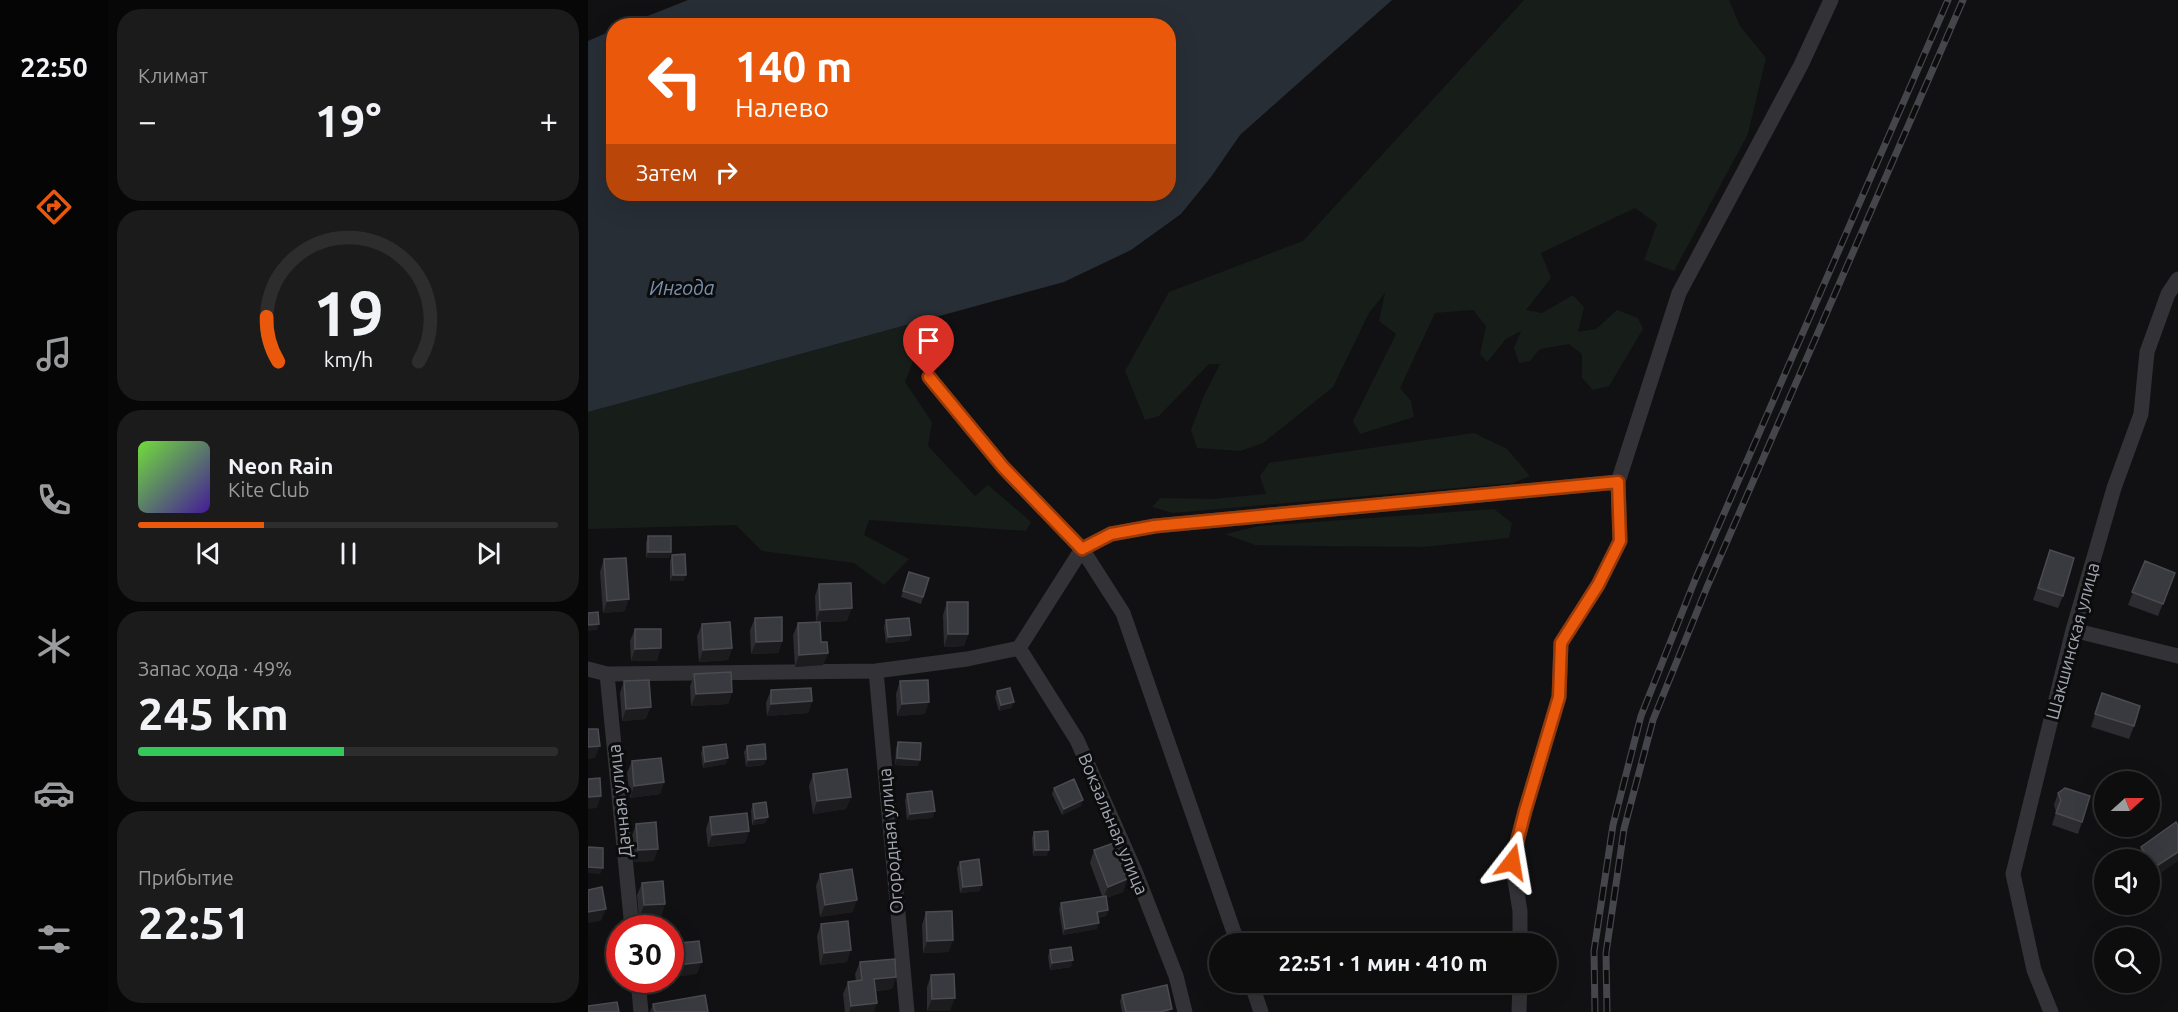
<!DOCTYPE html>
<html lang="ru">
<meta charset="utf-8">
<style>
:root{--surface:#0d0d0e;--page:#1b1b1c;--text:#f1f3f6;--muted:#9a9c9e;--line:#2d2d2e;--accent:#ea580c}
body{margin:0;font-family:Ubuntu,sans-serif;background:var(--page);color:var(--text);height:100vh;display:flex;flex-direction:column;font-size:22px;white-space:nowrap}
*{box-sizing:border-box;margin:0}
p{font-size:20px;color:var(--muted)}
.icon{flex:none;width:33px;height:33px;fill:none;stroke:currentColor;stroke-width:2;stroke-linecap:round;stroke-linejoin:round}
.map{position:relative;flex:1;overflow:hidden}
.drawer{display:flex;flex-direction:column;gap:9px;padding:9px;background:#070708;width:480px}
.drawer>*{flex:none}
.top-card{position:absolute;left:18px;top:18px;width:570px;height:183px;border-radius:24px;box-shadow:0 6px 24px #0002,0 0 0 2px var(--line);background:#ea580c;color:#fff;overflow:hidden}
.needle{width:39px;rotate:69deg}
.tools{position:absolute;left:1506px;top:771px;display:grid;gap:12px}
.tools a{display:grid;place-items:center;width:66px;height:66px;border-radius:50%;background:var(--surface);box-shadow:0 6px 24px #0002,0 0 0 2px var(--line);font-size:30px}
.speed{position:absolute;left:18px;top:915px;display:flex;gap:12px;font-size:30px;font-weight:700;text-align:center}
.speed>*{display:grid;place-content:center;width:78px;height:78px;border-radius:50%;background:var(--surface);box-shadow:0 6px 24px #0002,0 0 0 2px var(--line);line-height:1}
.speed .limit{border:9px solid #d22;background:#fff;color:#111}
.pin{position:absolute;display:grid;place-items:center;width:51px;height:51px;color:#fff;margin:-62px -26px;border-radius:50% 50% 50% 0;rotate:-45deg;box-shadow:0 0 6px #0007}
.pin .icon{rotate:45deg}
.me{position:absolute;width:66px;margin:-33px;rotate:14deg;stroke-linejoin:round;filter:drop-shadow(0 0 4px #0008)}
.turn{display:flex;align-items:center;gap:21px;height:126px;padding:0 30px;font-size:27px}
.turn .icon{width:78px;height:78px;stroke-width:2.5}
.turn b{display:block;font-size:42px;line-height:51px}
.then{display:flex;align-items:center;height:57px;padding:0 30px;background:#0003;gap:12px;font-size:22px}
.big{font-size:45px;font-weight:600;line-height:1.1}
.drawer .widget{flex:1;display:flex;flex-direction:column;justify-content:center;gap:9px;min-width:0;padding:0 21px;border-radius:24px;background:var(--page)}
.drawer .dial{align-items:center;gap:0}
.dial svg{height:156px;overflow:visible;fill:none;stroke:var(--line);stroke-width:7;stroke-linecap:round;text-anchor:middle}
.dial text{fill:var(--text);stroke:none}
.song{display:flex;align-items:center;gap:18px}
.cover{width:72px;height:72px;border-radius:9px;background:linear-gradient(135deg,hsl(100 70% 55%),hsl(260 70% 35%))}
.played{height:6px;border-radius:3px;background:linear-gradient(90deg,var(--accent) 30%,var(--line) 30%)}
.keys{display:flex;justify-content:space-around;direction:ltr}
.heat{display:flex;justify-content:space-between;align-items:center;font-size:33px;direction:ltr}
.charge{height:9px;border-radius:4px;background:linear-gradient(90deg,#34c759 49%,var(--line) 0)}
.trip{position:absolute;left:621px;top:933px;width:348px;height:60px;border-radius:30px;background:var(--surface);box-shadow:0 6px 24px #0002,0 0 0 2px var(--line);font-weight:600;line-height:60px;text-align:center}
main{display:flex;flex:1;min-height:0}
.menu{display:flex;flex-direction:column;width:108px;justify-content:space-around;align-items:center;background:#050506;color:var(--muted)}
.menu .icon{width:42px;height:42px}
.menu .active{color:var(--accent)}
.menu b{font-size:27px;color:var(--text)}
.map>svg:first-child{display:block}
</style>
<main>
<nav class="menu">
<b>22:50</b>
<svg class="icon active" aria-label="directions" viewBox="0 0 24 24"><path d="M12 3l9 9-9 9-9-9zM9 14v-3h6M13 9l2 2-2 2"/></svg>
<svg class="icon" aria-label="music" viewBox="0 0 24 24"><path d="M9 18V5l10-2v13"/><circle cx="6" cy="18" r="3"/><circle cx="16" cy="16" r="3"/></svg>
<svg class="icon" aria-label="phone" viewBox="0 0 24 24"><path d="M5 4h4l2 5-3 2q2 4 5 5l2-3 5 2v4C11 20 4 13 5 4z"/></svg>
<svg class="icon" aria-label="climate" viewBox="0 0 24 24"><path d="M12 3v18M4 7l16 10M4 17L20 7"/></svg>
<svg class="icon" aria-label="car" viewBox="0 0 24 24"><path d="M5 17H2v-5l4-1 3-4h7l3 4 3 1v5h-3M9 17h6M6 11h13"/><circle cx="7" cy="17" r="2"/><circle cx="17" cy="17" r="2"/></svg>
<svg class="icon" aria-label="filters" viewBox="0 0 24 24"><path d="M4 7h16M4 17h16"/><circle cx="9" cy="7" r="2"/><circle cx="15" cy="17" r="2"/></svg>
</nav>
<section class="drawer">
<div class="widget"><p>Климат</p>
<div class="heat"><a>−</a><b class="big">19°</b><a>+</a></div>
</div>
<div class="widget dial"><svg viewBox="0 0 100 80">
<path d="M14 69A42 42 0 1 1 86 69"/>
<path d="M14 69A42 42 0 0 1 8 46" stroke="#ea580c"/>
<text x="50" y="56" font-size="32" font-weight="700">19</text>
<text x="50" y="72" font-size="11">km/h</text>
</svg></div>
<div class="widget">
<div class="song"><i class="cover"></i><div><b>Neon Rain</b><p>Kite Club</p></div></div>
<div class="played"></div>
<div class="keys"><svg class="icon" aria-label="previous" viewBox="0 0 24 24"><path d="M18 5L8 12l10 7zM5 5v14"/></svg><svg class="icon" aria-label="pause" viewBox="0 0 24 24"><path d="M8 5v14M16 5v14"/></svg><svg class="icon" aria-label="next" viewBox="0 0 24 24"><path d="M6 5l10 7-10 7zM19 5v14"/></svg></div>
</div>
<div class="widget"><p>Запас хода · 49%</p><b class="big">245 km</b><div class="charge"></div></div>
<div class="widget"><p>Прибытие</p><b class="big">22:51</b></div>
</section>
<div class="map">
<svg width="1590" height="1012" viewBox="0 0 1590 1012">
<rect width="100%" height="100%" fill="#111113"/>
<!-- green -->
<path fill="#171d19" d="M936,0H1141L1152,26L1178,58L1160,134L1086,271L1056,260L1069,224L1047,208L953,253L963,278L938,310L954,313L985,295L996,307L990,332L1008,329L1029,310L1050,318L1055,329L1021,386L1005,390L994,378V354L981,344L952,349L942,361L931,363L926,348L933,331L918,339L899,362L892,354L898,326L885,310L847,313L812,388L823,401L826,417L772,434L765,421L808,334L791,321L797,293L781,313L745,387L675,443L652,451L609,448L603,430L615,398L632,364H621L571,416L557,420L537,371L581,292L715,241Z
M341,319L317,382L344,422L340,446L387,496L400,485L443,522L438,531L281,520L276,535L321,559L296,585L266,563L174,551L148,525L0,529V412Z
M886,433L919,449L942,476L925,483L585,513L564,507L572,498L625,499L678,494L672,476L681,463Z
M906,509L924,523L921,538L835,547L725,546L667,545L637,534L671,526Z"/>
<!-- water -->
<path fill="#282e36" d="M100,0H804L652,135L623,177L593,214L543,250L476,282L0,412V41L25,30L26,194H580V26L37,25Z"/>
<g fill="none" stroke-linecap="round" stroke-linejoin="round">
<!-- street -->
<path stroke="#323237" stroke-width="15" d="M341,377L415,467L494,549L535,613L650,944
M1485,630L1590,656
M431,648L489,740L547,871L588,976L597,1012
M0,669L19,674L288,671L379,659L431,648L494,549L523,534L567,526L1030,482L1091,293L1213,65L1243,0
M288,671L319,1012
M19,674L44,928
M932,944V911L924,862L937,811L971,697L973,643L1010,585L1032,541L1030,482
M50,980L53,1012
M663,982L673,1012
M931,1012L932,982
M1463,1012L1446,970L1425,874L1485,630L1526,488L1553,414L1559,352L1580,294L1590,279"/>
<defs>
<path id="rail" d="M1007,1012L1006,951L1025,825L1053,716L1107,580L1360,0
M1019,1012L1018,953L1036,829L1065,720L1119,587L1375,0"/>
</defs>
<!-- rail casing -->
<use href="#rail" stroke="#45464c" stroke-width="7"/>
<!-- rail -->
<use href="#rail" stroke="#0c0c0d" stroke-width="4.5" stroke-dasharray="14" stroke-linecap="butt"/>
</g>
<!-- wall -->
<path fill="#2d2d31" d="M60,536L83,552L81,558H58V543Z
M1462,550L1475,596L1470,608L1445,600Z
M84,555L96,581H82V561Z
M16,559L37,611L15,613L12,572Z
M1557,561L1587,573L1570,616L1540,605Z
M321,572L341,578L333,604L313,597Z
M231,584L259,621L232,622L233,642L240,653L235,665L207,667L205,635L210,623L228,622L227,596Z
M359,602L380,634L376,646L356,647L355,615Z
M167,618L194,641L190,653L163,654L162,630Z
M298,620L323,635L321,641L298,643L296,627Z
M114,624L144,648L140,660L111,662L109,636Z
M47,629L69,661H43L42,641Z
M106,674L144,692L140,704L103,706L102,686Z
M36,681L58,719L34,721L32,693Z
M312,681L337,714L309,716L308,694Z
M183,690L224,701L220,713L179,716L178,703Z
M409,691L426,702L423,708L411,711L407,697Z
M1514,693L1546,726L1541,739L1503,727Z
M310,742L330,766L307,765L308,748Z
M159,746L178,759L176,765L158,767L156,752Z
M115,747L138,764L115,768L113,753Z
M44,761L76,782L72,794L42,798L39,773Z
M225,774L263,797L258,809L225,814L221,786Z
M466,788L493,806L474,815L464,794Z
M1470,793L1494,822L1490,834L1464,825L1468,812L1466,805Z
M319,794L347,811L344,818L319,820L317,800Z
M165,804L178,823L164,825L163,810Z
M122,817L161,831L157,843L120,847L118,829Z
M1588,822L1563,880L1562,877V860L1549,859L1553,847Z
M48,824L66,861L46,862L44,836Z
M446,832L459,856H445L444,838Z
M506,850L539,879L535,892L518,898L520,910L518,916L510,918L509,929L475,935L471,909L473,903L514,896L502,863Z
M372,862L392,891L372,893L369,868Z
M232,874L265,912L232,917L228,886Z
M54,883L77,904L73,916L51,918L49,895Z
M338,912L361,952L335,953L334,925Z
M233,924L259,962L232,965L229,936Z
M462,950L483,967L462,970L460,956Z
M272,962L308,977L304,989L288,991L286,1012H257L255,994L260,982L268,981L267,974Z
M343,975L362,1011H339V987Z
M534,995L583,1012H534L532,1001Z
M65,1004L120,1012H62Z"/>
<!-- shaded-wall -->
<path fill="#1c1c1f" d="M60,552H83L81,558H58Z
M85,575H98L96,581H82Z
M41,599L37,611L15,613L19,601Z
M264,608L259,621L228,622L232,610Z
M11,624L9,630L0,631V625Z
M360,634H380L376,646L356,647Z
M323,635L321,641L298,643L300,637Z
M194,641L190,653L163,654L168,642Z
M73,648L69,661H43L47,649Z
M144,648L140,660L111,662L115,650Z
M240,653L235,665L207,667L211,655Z
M144,692L140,704L103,706L108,694Z
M224,701L220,713L179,716L183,704Z
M341,702L337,714L309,716L314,704Z
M426,702L423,708L411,711L413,705Z
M63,707L58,719L34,721L38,709Z
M12,746L7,758L0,759V747Z
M140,758L138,764L115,768L117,762Z
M309,758L332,760L330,766L307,765Z
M178,759L176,765L158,767L160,760Z
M76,782L72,794L42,798L46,786Z
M13,796L9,808L0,809V797Z
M263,797L258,809L225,814L229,801Z
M495,800L493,806L474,815L476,809Z
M347,811L344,818L319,820L322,814Z
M180,817L178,823L164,825L167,819Z
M161,831L157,843L120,847L124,835Z
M70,849L66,861L46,862L50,850Z
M447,850H461L459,856H445Z
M1590,852V861L1563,880L1567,867Z
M0,867L15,868L12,874L0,873Z
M539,879L535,892L515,899L520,887Z
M394,885L392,891L372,893L375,887Z
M269,900L265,912L232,917L237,905Z
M77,904L73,916L51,918L56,905Z
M18,909L13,921L0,923V912Z
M520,910L518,916L507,918L509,912Z
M511,923L509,929L475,935L477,929Z
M365,940L361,952L335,953L339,941Z
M263,950L259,962L232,965L236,953Z
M485,960L483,967L462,970L464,963Z
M114,962L109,974L82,978V966Z
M308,977L304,989L282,991L286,979Z
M367,998L362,1011H339L344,999Z
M289,1003L286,1012H261L263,1006Z"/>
<!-- building -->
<path fill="#393a3f" stroke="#4a4b51" stroke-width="1.5" d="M60,536H83V552H60Z
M1462,550L1486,558L1475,596L1450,588Z
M97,554L98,575H85L84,555Z
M38,558L41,599L19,601L16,559Z
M1557,561L1587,573L1575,604L1544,592Z
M321,572L341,578L335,597L315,591Z
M263,583L264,608L232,610L231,584Z
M359,602H380V634H360Z
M10,612L11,624L0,625V613Z
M194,617V641L168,642L167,618Z
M321,618L323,635L300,637L298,620Z
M142,622L144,648L115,650L114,624Z
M232,622L233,642H239L240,653L211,655L210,623Z
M47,629H73V648L47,649Z
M143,672L144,692L108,694L106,674Z
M61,680L63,707L38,709L36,681Z
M340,680L341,702L314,704L312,681Z
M223,688L224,701L183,704V690Z
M422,688L426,702L413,705L409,691Z
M1514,693L1552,706L1546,726L1507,714Z
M0,729H10L12,746L0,747Z
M310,742L333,743L332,760L309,758Z
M138,744L140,758L117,762L115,747Z
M177,744L178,759L160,760L159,746Z
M73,758L76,782L46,786L44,761Z
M259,769L263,797L229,801L225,774Z
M12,778L13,796L0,797V779Z
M486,779L495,800L476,809L466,788Z
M1477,788L1502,796L1494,822L1468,813L1473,800L1470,793Z
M344,791L347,811L322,814L319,794Z
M178,802L180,817L167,819L165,804Z
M159,813L161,831L124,835L122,817Z
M68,822L70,849L50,850L48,824Z
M1588,822L1590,825V852L1567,867L1553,847Z
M460,831L461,850H447L446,832Z
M526,843L539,879L520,887L506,850Z
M0,847L15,848V868L0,867Z
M391,859L394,885L375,887L372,862Z
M264,869L269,900L237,905L232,874Z
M75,881L77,904L56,905L54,883Z
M14,887L18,909L0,912V890Z
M518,896L520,910L509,912L511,923L477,929L473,903Z
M364,911L365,940L339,941L338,912Z
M260,921L263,950L236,953L233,924Z
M111,941L114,962L82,966V944Z
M483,947L485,960L464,963L462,950Z
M307,959L308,977L286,979L289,1003L263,1006L260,982L274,980L272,962Z
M366,974L367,998L344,999L343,975Z
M579,985L584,1009L571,1012H538L534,995Z
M117,995L120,1012H67L65,1004Z
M29,1002L31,1012H0V1006Z"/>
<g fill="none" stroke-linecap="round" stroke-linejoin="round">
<defs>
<path id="route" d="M341,377L415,467L494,549L523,534L567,526L1030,482L1032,541L1010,585L973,643L971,697L937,811L924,862"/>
</defs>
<!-- route casing -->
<use href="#route" stroke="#983908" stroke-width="15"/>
<!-- route -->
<use href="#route" stroke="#ea580c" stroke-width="10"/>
</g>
<g text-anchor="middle" stroke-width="6" stroke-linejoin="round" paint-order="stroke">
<!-- street labels -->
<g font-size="18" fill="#a2a6b3" stroke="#0c0c0d">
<text transform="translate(1485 641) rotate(-75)" y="6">Шакшинская улица</text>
<text transform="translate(32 801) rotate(-96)" y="6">Дачная улица</text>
<text transform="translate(525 824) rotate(67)" y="6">Вокзальная улица</text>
<text transform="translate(303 841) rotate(-95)" y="6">Огородная улица</text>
</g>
<!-- water labels -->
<g font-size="20" font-style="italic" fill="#7991af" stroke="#0c0c0d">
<text x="94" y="295">Ингода</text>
</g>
</g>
</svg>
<div class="tools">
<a><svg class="needle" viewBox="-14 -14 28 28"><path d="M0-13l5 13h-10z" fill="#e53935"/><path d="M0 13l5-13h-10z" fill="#9a9c9e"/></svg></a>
<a><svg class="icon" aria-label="sound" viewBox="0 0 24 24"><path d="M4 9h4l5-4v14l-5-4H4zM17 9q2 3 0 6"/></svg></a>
<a><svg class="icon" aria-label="search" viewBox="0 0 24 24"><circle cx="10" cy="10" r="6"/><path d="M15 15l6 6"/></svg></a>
</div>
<div class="speed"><div class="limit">30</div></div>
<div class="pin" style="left:341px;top:377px;background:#d93025"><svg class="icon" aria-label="arrive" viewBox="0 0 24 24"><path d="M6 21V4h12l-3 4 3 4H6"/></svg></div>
<svg class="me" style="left:924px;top:862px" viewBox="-20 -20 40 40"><path d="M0-17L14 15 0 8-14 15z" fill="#ea580c" stroke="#fff" stroke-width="4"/></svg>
<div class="trip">22:51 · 1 мин · 410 m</div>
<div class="top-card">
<div class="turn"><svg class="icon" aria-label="left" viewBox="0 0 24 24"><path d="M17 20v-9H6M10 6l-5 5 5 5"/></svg><div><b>140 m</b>Налево</div></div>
<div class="then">Затем<svg class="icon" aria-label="right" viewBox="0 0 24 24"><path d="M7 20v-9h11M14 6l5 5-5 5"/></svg></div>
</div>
</div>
</main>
